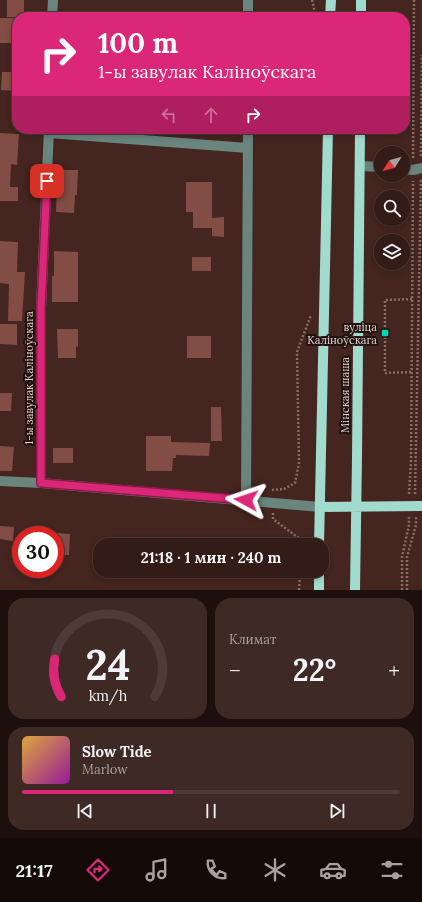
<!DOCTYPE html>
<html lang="ru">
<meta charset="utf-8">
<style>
:root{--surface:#331c17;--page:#3e2924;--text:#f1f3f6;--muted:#a9a1a1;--line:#4e3a36;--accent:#db2777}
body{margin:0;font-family:Lora,serif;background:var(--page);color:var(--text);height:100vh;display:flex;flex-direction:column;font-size:15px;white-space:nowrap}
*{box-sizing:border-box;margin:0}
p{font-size:13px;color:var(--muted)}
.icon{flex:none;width:22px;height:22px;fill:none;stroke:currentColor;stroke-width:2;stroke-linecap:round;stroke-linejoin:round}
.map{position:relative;height:590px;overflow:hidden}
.sheet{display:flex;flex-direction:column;gap:8px;padding:8px;background:#1c0f0d;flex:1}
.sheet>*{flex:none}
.hud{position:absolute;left:12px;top:12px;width:398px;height:122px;border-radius:16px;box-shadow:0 2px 6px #0003,0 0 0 1px var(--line);background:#db2777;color:#fff;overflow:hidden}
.needle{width:26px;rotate:233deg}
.buttons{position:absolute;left:374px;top:146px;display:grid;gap:8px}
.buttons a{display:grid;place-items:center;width:36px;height:36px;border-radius:50%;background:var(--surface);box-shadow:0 2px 6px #0003,0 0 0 1px var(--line);font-size:20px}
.speed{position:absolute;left:12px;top:526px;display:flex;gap:8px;font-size:20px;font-weight:700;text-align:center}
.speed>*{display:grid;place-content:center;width:52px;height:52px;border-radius:50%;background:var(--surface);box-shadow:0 2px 6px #0003,0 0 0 1px var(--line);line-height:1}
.speed .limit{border:6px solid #d22;background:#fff;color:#111}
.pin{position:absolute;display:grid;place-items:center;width:34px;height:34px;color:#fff;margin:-17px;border-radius:8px;box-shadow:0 2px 6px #0006}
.me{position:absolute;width:44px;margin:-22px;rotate:275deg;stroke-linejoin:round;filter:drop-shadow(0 0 3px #0008)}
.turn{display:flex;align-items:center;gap:14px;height:84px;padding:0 20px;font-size:18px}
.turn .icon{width:52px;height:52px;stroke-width:2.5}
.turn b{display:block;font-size:28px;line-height:34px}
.lanes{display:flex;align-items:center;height:38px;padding:0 20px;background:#0003;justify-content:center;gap:20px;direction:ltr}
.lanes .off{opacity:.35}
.big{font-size:30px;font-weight:800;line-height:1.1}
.sheet .card{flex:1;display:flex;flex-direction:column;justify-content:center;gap:6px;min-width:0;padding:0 14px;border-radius:16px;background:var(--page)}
.sheet .dial{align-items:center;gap:0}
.dial svg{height:104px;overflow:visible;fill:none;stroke:var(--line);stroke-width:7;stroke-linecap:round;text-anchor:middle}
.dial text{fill:var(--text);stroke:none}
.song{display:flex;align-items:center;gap:12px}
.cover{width:48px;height:48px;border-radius:6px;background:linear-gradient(135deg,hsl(40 70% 55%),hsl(300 70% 35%))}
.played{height:4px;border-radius:2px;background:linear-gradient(90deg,var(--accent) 40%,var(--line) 40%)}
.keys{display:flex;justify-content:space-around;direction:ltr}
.heat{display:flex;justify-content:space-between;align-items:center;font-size:22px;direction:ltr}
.sheet .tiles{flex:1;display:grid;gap:8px;grid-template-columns:1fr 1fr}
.card:last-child{grid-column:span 2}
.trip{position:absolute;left:93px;top:538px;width:236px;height:40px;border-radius:16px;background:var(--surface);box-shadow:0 2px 6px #0003,0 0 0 1px var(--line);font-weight:800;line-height:40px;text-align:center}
.tabs{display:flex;height:64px;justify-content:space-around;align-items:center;background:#140b09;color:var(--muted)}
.tabs .icon{width:28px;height:28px}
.tabs .current{color:var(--accent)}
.tabs b{font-size:18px;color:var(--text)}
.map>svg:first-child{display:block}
</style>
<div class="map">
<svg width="422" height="590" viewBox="0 0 422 590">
<rect width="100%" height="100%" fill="#44251f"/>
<!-- building -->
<path fill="#824d44" d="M7,0H24V17H7Z
M0,18H17V43H0Z
M2,72H17V91L1,90Z
M0,133L19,134L17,165L11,164L10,187H18V201H0Z
M62,170H78L77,195H75L74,213L56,212L57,184H62Z
M186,182H212V218L224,217V237L212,236V228H193V212H186Z
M0,241L18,242L17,272H25L22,321H8L9,284L0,283Z
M54,251L78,252V302H52V276H54Z
M192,257H211V271H192Z
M0,324H17V345L0,344Z
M57,329H78V347L76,346V358H58Z
M187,336H211V358H187Z
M0,393H12L11,411H0Z
M211,407H221L222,441H211Z
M146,436H171V442L210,443L209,456L176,455V458H173L172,471H146Z
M0,446L14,447L12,471H0Z
M53,448H73V463H53Z
M0,526L14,527L13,541L0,539Z
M57,533L70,534L69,555H56Z"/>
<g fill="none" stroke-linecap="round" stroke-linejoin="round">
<!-- path -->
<path stroke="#876c67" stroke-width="2.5" stroke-dasharray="2 2" stroke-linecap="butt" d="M312,0L316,17
M421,156L422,55
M413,158L414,0
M411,372L385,373V300L412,299
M272,490L284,489L295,483L299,463L297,352L311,315
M409,494L411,461L413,181
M415,494L421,179
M273,513V519L300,539L301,545
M299,590L300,571
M402,590V557L409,525V517
M407,590V557L416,525V517"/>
<!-- minor -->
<path stroke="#69857e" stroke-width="10" d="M52,17L53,0
M248,17V0
M49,133L248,148
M360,166L381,167
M403,169L413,170L422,168
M0,481L41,483L320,507
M41,483V308L49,129
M246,500L248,129"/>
<!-- major -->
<path stroke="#a1dbcd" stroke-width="10" d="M330,17L331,0
M361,17V0
M320,507L422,506
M319,545L328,129
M319,571V590
M355,590L357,458L360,129"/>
</g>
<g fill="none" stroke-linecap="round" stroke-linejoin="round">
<defs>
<path id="route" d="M47,181L41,308V483L246,500"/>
</defs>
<!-- route casing -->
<use href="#route" stroke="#8e194d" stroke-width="10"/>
<!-- route -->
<use href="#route" stroke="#db2777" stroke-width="7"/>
</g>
<!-- markers -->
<rect fill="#00d5b7" stroke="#211310" stroke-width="1.5" x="381" y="329" width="8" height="8" rx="2"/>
<g text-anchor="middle" stroke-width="4" stroke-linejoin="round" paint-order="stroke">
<!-- poi labels -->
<g font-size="11" fill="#e6d1cd" stroke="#211310" text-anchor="end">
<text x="377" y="331">вуліца<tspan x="377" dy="13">Каліноўскага</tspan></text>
</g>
<!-- street labels -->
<g font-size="11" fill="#e6d1cd" stroke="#211310">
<text transform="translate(29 378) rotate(-90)" y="4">1-ы завулак Каліноўскага</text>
<text transform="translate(345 395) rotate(-90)" y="4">Мінская шаша</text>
</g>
</g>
</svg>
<div class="buttons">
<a><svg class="needle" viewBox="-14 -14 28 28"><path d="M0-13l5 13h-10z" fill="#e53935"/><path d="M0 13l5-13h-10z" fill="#a9a1a1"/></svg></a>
<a><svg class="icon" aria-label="search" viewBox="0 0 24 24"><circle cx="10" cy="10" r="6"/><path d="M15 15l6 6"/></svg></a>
<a><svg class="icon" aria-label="layers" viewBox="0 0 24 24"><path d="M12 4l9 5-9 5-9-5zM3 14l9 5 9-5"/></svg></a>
</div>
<div class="speed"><div class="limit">30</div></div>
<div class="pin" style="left:47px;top:181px;background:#d93025"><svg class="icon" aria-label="arrive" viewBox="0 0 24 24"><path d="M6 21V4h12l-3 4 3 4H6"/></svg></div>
<svg class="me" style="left:246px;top:500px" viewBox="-20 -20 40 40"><path d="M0-17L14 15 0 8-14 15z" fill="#db2777" stroke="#fff" stroke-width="4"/></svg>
<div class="trip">21:18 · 1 мин · 240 m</div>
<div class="hud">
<div class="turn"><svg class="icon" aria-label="right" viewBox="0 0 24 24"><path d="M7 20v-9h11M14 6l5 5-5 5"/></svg><div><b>100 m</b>1-ы завулак Каліноўскага</div></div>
<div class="lanes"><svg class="icon off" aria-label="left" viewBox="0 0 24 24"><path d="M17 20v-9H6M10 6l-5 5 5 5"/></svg><svg class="icon off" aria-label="ahead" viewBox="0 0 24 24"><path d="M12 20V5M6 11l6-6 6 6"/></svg><svg class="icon" aria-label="right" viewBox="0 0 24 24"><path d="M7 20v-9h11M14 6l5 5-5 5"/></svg></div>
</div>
</div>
<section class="sheet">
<div class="tiles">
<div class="card dial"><svg viewBox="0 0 100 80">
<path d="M14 69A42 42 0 1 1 86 69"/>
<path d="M14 69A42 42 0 0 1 9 40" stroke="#db2777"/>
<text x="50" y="56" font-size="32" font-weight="700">24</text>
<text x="50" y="72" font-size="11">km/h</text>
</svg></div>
<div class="card"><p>Климат</p>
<div class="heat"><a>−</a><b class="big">22°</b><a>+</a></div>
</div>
<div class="card">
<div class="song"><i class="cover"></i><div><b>Slow Tide</b><p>Marlow</p></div></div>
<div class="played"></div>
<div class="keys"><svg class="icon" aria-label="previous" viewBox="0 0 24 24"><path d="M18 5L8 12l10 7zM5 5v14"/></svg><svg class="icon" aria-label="pause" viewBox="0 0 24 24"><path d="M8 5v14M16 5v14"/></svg><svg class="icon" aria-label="next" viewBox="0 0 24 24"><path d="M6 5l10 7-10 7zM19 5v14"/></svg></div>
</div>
</div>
</section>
<nav class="tabs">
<b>21:17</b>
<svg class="icon current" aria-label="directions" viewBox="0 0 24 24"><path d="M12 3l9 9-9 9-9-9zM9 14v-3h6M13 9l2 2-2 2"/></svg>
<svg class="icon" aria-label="music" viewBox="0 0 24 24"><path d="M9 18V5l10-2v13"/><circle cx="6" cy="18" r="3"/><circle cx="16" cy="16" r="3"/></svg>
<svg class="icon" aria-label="phone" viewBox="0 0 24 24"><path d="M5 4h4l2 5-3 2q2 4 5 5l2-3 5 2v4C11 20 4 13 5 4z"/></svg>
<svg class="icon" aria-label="climate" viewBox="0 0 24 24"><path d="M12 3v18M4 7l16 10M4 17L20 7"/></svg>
<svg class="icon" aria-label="car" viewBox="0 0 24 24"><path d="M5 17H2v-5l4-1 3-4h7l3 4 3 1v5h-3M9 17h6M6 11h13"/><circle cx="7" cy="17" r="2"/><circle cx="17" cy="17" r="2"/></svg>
<svg class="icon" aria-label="filters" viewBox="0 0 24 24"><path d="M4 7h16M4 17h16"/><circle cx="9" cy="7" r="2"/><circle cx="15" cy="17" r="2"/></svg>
</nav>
